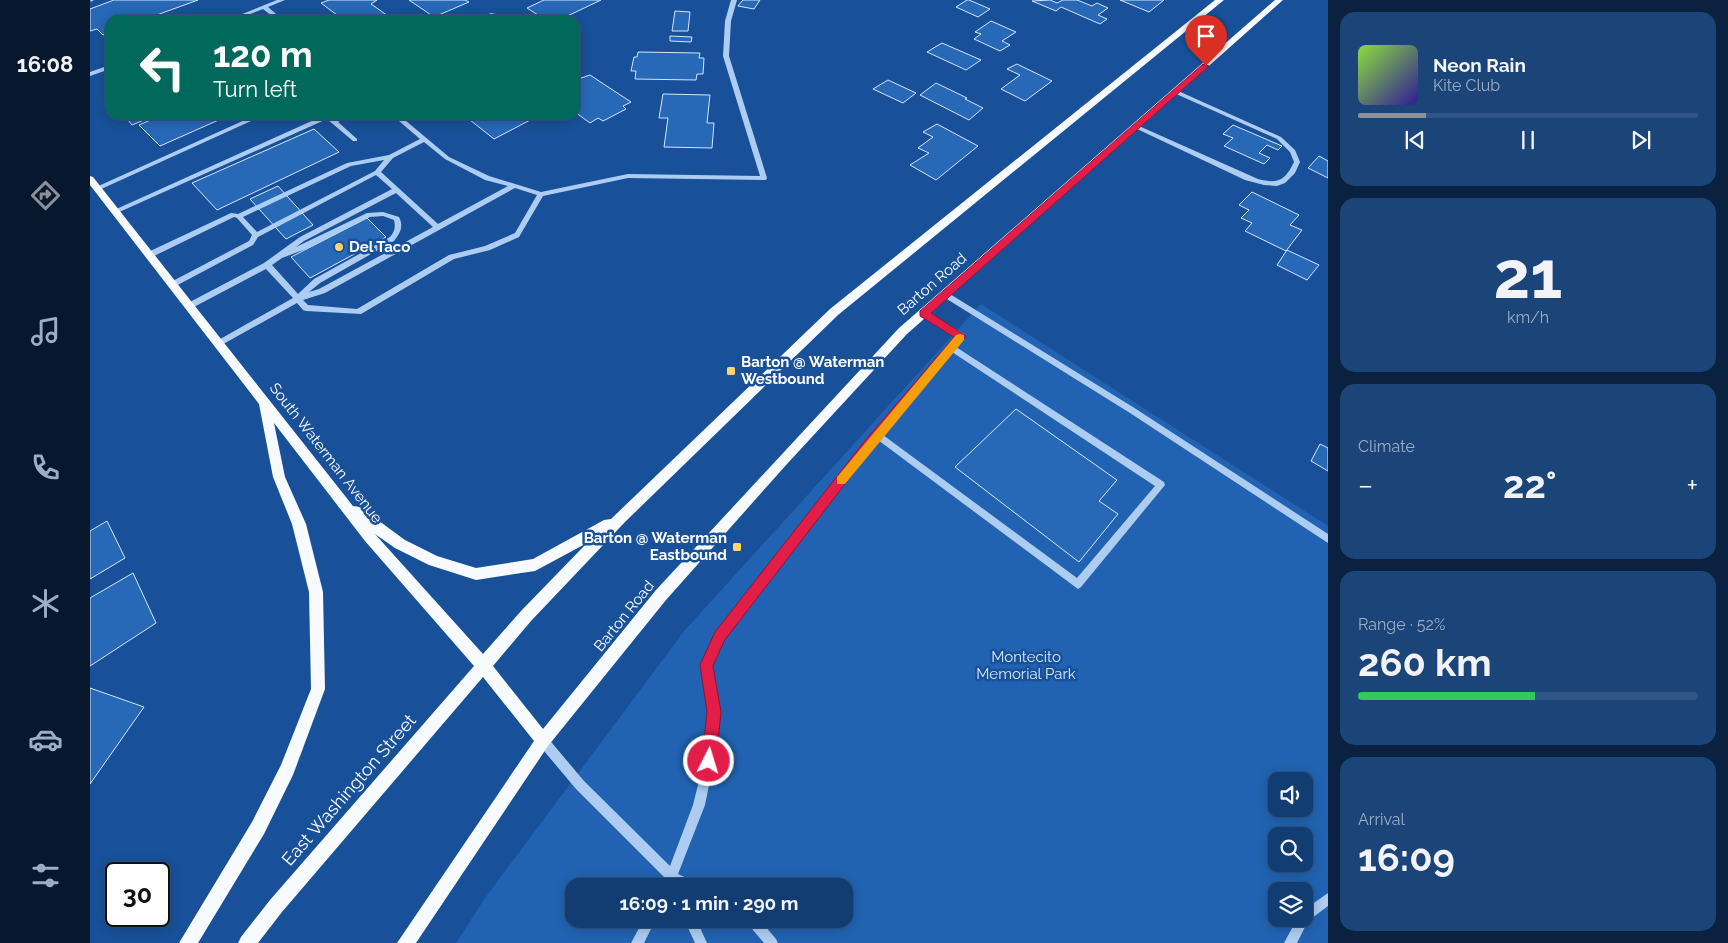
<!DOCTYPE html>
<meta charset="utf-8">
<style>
:root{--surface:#123d73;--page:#1b4478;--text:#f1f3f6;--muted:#9caec4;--line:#315685;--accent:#8c9099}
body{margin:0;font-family:Raleway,sans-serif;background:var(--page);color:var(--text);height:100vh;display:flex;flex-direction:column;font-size:19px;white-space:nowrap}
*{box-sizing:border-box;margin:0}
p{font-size:16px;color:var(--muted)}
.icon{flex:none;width:28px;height:28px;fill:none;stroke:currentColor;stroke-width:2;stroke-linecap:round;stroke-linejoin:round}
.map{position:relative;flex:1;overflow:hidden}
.side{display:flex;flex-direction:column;gap:12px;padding:12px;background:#0a223f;width:400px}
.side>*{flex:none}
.hud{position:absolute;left:15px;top:15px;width:475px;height:105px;border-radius:15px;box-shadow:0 2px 12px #0003,0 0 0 1px var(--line);background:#00695c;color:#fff;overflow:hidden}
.buttons{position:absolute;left:1178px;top:772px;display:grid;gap:10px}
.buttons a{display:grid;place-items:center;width:45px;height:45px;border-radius:10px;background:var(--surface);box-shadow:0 2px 12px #0003,0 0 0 1px var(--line);font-size:25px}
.speed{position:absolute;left:15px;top:862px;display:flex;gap:10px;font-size:25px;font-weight:700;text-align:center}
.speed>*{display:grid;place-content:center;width:65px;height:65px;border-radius:50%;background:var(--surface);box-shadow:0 2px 12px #0003,0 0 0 1px var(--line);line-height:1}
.speed .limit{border:2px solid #111;border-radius:8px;background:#fff;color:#111}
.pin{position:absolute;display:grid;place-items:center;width:42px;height:42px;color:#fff;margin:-51px -21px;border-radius:50% 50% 50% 0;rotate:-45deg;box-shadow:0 0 5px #0007}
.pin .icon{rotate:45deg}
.me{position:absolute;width:55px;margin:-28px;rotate:5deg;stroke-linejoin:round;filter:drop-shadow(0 0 4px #0008)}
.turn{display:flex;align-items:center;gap:18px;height:105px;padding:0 25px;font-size:22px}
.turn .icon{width:65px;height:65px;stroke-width:2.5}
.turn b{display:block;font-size:35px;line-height:42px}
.big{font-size:38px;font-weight:700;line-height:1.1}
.side .card{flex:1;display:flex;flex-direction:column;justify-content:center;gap:8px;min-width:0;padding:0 18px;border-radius:15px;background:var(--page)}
.side .dial{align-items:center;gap:0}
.dial b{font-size:65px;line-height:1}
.song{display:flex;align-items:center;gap:15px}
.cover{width:60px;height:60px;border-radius:8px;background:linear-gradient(135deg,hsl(90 70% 55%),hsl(250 70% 35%))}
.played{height:5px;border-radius:2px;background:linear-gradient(90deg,var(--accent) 20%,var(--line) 20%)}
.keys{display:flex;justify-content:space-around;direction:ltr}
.heat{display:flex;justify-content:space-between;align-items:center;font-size:28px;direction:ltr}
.charge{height:8px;border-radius:4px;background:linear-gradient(90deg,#34c759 52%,var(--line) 0)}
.trip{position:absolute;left:475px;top:878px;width:288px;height:50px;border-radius:15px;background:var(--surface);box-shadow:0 2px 12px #0003,0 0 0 1px var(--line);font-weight:700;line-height:50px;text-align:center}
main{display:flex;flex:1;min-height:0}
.tabs{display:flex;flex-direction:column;width:90px;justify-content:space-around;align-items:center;background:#07182e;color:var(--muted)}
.tabs .icon{width:35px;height:35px}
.tabs .on{color:var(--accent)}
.tabs b{font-size:22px;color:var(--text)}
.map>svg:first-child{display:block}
</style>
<main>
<nav class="tabs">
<b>16:08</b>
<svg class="icon on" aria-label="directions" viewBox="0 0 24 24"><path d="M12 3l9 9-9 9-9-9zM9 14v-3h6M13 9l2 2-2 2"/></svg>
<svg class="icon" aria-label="music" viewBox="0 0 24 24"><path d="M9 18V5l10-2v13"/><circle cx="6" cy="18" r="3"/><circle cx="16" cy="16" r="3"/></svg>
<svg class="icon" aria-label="phone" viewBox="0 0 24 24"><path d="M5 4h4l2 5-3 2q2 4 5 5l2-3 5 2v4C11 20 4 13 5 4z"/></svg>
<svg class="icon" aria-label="climate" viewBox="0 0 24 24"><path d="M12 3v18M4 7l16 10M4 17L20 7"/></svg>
<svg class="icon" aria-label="car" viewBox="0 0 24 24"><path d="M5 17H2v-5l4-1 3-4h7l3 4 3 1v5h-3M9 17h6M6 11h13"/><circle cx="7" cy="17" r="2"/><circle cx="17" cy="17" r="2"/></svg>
<svg class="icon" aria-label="filters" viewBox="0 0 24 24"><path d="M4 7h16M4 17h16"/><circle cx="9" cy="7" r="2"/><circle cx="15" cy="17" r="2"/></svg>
</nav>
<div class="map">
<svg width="1238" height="943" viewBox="0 0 1238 943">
<rect width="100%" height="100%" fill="#185199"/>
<!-- green -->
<path fill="#2163b2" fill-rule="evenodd" d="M891,304L1238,526V943H366L395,898L595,630ZM1186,781H1214V809H1186ZM1186,836H1214V864H1186ZM484,886H754V919H484ZM1186,891H1214V919H1186Z"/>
<!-- building -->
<path fill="#2768b7" stroke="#d4e6fc" d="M24,0H108L53,20H20V32L13,35L7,29L0,31V9Z
M239,0H287L281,4L304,20H247L251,18L231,3Z
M319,0H375L379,2L344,17Z
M454,0H511L469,20H456L437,8Z
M653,0H670L664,9L648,6Z
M877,0H879L900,9L888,17L866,7Z
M960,0L967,3L973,0H987L1002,6L1007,3L1018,8L1008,15L1017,19L1010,24L971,7L966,11L942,1Z
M1030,0H1074L1059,12Z
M585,11L600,12L598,31H582Z
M901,21L926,32L912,41L920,45L910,51L884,39L891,34L885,32Z
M580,36L602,37L601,42L580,41Z
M852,43L891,60L876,70L837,52Z
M548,52L610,53L609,58H614L613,74H607L606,80L545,79L546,71H541L544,57H547Z
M927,64L962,81L935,101L911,89L930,75L917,69Z
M500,75L541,102L533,106L536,109L513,121L508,118L500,123L485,112V80Z
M798,80L826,93L813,103L783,89Z
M846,83L877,98L875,99L893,108L879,120L830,95Z
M573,94L620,95L617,123H624L622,148L574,147L578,118H569Z
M34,115H66L42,125Z
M72,115H140L70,146L49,125Z
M384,115H443L446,117L404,139L380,120L386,117Z
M847,124L888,146L846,180L820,165L839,153L828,148L843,137L833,132Z
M1143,125L1192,146L1188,150L1177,145L1169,153L1180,158L1174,164L1134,146L1143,138L1133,134Z
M224,129L249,152L127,210L102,183Z
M1229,156L1238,161V178L1218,168Z
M188,186L223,225L196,239L160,199Z
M1162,192L1209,215L1200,225L1212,230L1196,251L1155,231L1162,223L1151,218L1159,210L1149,205Z
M277,218L296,237L220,278L201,257Z
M1197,250L1229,265L1217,280L1187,265Z
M926,409L1027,480L1009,501L1028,514L989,562L865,467Z
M1230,444L1238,448V471L1221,461Z
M17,521L35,558L0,579V531Z
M43,573L66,623L0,666V598Z
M0,688L54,707L0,784Z"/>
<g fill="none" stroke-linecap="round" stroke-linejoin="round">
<!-- minor -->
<path fill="#adccf1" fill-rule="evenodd" d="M0,0H4L1,2Z
M187,0H195L178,7L193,20H187L173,9L145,20H137Z
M641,0H647L641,21L639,56L677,178L676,180L538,178L453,196L429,237L400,250L364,259L271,314L216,311L213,310L207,303L128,347L124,344L125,342L203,298L176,269L102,308H96L95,306L96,304L174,263L210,237L302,189L286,175L168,237L163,245L82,288L78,285L79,283L159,241L162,235L147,218L144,217L62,257L59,258L55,255L56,253L141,213L148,214L257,163L299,155L330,139L302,115H309L359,157L399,176L451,192L538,174L670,176L633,56L635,21ZM334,142L355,159L395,180L418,186L348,224L291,172L303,158ZM294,160L285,171L167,232L153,217L261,166ZM425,188L447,195L425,233L395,246L359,255L267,309L218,305L213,300L235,293ZM306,193L343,227L229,289L219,292L230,283L304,241C310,233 314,227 309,217L293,212L277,213L206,247L214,241ZM293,216L304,220C306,228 304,232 300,237L224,279L208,294L182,265L192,258L221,247L280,217Z
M401,13L406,14L393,20H385Z
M20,65V69L0,76V72Z
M1086,90L1191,137L1205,150L1210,162L1205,173L1195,183L1187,186L1174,185L1155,180L1045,128V126H1049L1168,179C1188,184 1195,181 1204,162L1200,152L1187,139L1084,93L1083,92Z
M166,115H174L9,190H7L4,188Z
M235,115H240L245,119L253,115H261L248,122L267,139V141H263L237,119L27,213H23L22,211Z
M855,291L1046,409L1238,534V543L1040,413L852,296V292Z
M834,310L874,334L875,336L866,347L1074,482L1075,485L991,587L988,589L788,440L634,639L621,665L629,712L624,761L615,805L588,874L605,882L607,886H588L584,885V886H572L575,878L486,789L449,745L448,741L449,737L453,736L457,737L494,781L580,866L603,805L614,761L619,712L611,665L612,661L626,633L775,443L866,337L831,315L830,313L831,311ZM862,352L1065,486L987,578L793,435Z
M1238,893V906L1218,921L1207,943H1194L1207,919H1214V910Z
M554,919H566L554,943H541Z
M594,919H606L617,943H605Z
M655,919H669L686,939L688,943H674L657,923Z"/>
<!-- major -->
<path fill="#f7faff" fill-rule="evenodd" d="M1125,0H1134L748,315L535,522L441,621L403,666L453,729L566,590L809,328L1185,0H1193L817,334L697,464L576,600L458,746L326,943H307L444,741L393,677L192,912L168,943H148L151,937L180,900L384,666L275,541L184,423L195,477L216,524L233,592L235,689L203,775L174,834L108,943H89L162,822L191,765L221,689L219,592L202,524L183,477L169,404L0,185V176L3,177L263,506L270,507L315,540L347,556L386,568L443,559L514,520L521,519L740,309ZM285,534L305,548L339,565L386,580L445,571L497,543L431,611L393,654Z"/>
</g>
<!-- route -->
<path fill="#e11d48" stroke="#92132f" d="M1113,64L1119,66L841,313L876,336L782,449L634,641L623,666L631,712L626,761L624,766L619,768L614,766L612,761L617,712L610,665L625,632L774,442L864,337L830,316V311Z"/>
<!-- slow -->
<path fill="#f59e0b" d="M870,334L874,335V340L755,484H747V477L866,335Z"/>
<!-- markers -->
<g fill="#ffd46d" stroke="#185199" stroke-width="2">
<circle cx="249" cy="247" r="5"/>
<rect x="636" y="366" width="10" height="10" rx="2.5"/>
<rect x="642" y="542" width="10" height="10" rx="2.5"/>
</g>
<g text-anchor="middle" stroke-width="5" stroke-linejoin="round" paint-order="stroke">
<!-- poi labels -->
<g font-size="15" font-weight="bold" fill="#fff" stroke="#185199" text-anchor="start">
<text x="259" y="252">Del Taco</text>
<text x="651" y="367">Barton @ Waterman<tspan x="651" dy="17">Westbound</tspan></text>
<text x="637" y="543" text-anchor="end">Barton @ Waterman<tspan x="637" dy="17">Eastbound</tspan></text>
</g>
<!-- street labels -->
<g font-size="15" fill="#fff" stroke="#185199">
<text transform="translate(842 284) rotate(-41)" y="5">Barton Road</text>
<text transform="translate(236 453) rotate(52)" y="5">South Waterman Avenue</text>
<text transform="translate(534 616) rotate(-51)" y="5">Barton Road</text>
</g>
<!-- park labels -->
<g font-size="15" fill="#d4e6fc" stroke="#185199">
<text x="936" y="662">Montecito<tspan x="936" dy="17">Memorial Park</tspan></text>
</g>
<!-- near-street labels -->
<g font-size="18" fill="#fff" stroke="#185199">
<text transform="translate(259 790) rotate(-49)" y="6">East Washington Street</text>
</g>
</g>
</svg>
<div class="buttons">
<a><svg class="icon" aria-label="sound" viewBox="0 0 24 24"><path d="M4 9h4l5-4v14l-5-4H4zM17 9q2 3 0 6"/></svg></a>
<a><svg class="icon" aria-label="search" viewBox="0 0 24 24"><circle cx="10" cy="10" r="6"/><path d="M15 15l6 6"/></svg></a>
<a><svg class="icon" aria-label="layers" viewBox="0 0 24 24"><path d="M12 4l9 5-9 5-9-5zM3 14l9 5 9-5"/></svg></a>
</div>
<div class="speed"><div class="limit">30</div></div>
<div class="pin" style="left:1116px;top:66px;background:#d93025"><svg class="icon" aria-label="arrive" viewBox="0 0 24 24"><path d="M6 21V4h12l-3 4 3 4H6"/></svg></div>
<svg class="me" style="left:619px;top:761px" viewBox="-20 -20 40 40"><circle r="17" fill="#e11d48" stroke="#fff" stroke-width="3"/><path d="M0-11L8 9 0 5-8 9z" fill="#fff"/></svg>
<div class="trip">16:09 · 1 min · 290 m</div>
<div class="hud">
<div class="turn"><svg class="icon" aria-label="left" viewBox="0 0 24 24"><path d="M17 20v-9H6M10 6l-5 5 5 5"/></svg><div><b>120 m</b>Turn left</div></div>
</div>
</div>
<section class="side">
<div class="card">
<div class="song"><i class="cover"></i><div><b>Neon Rain</b><p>Kite Club</p></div></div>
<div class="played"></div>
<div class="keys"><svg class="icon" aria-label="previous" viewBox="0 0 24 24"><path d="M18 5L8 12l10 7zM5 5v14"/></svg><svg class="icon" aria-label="pause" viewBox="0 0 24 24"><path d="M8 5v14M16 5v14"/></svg><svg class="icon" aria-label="next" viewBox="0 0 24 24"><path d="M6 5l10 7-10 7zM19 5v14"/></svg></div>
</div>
<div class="card dial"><b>21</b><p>km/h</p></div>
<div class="card"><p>Climate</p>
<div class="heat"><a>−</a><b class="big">22°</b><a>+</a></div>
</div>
<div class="card"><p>Range · 52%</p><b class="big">260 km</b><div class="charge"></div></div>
<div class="card"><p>Arrival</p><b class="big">16:09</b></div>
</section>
</main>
